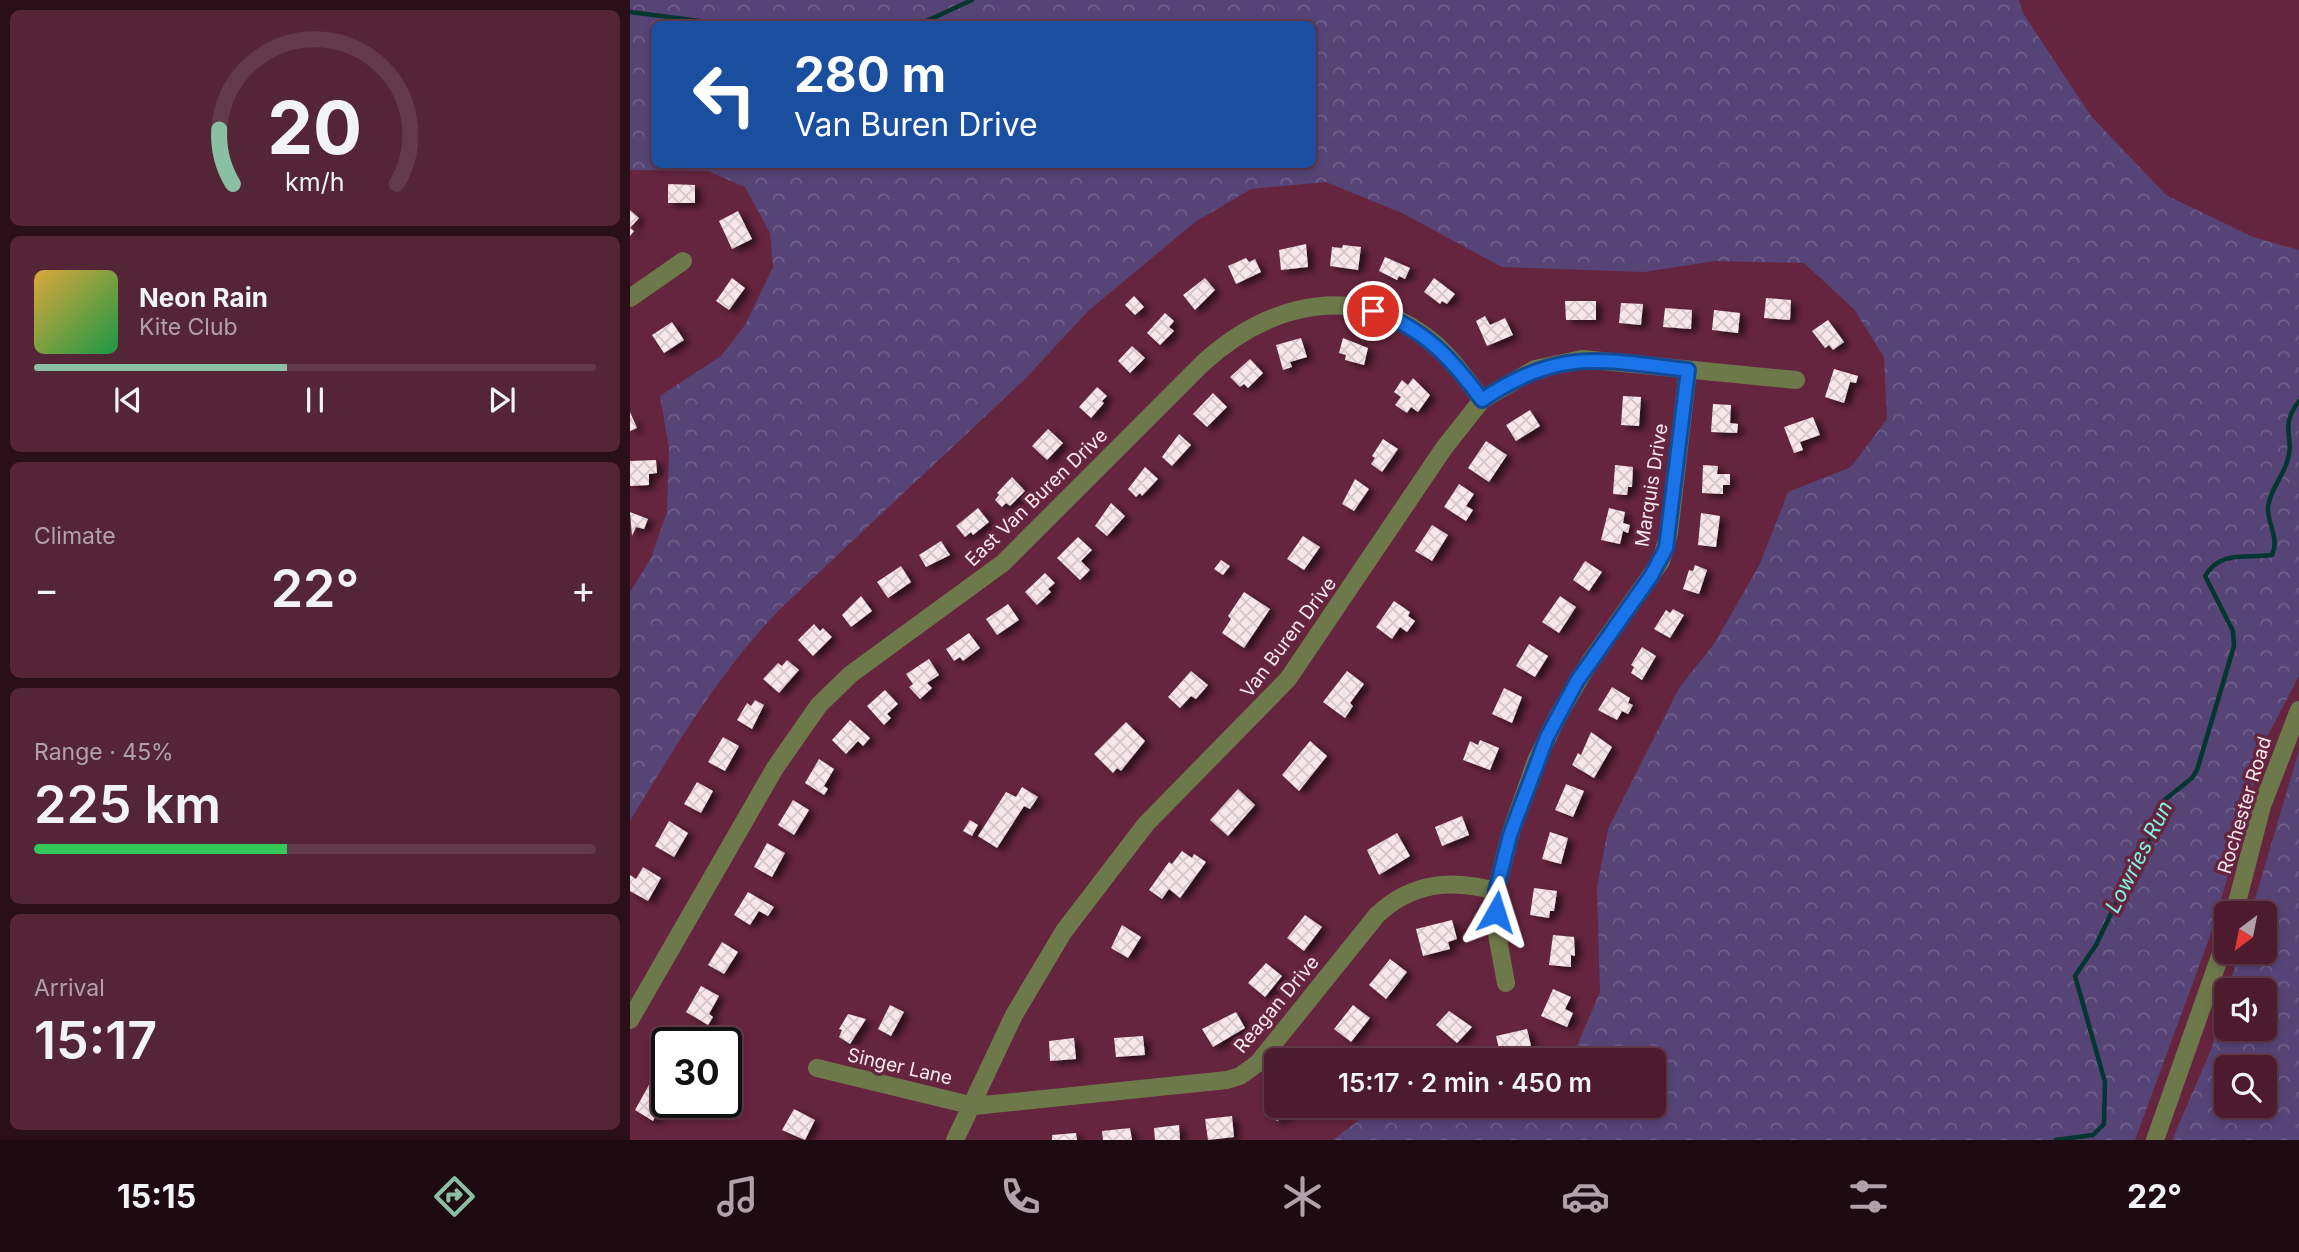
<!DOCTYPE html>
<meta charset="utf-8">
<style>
:root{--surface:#4c1c2e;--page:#532536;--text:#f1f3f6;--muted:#b2a1aa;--line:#633a4a;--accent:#8abfa5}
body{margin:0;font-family:Inter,sans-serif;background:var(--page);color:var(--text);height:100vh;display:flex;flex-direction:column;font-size:26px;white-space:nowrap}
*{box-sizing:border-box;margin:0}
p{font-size:23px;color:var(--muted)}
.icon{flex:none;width:38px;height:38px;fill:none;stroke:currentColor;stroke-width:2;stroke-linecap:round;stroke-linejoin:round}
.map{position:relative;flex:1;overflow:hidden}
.panel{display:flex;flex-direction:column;gap:10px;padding:10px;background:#2a0f19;width:630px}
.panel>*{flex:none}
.top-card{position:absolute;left:21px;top:21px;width:665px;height:147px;border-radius:10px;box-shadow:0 4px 10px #0003,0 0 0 2px var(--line);background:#1a4fa0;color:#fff;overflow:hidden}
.needle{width:46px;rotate:212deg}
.fabs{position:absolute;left:1584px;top:901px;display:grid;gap:14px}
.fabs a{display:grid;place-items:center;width:63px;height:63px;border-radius:10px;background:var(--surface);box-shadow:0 4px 10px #0003,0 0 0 2px var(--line);font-size:35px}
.speed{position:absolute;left:21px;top:1027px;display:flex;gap:14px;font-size:35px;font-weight:700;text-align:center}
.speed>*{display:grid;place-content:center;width:91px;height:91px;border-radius:50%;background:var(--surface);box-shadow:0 4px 10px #0003,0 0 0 2px var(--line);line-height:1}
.speed .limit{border:4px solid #111;border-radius:10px;background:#fff;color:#111}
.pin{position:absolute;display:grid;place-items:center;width:60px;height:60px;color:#fff;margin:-30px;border:4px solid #fff;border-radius:50%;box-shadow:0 2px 7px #0007}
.me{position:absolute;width:77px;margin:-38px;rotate:6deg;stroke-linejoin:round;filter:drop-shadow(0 0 5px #0008)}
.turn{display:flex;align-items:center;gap:24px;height:147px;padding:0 28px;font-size:32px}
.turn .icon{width:91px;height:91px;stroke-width:2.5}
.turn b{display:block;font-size:49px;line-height:60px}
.big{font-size:52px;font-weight:600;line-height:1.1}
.panel .tile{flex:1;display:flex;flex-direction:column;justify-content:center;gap:10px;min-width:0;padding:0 24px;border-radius:10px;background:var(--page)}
.panel .dial{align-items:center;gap:0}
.dial svg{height:182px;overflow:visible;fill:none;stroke:var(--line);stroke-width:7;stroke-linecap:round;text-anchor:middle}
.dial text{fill:var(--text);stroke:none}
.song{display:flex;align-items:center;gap:21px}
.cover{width:84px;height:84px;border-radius:10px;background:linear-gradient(135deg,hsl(40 70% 55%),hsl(140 70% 35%))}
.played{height:7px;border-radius:4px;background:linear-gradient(90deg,var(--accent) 45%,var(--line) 45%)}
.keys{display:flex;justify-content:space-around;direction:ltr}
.heat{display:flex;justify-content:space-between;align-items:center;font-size:38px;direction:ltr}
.charge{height:10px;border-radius:5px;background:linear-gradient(90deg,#34c759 45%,var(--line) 0)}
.trip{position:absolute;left:634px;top:1048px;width:402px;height:70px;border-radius:10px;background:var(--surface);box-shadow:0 4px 10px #0003,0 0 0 2px var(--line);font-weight:600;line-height:70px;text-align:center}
.dock{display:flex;height:112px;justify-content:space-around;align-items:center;background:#1e0b12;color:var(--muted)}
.dock .icon{width:49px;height:49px}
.dock .on{color:var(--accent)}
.dock b{font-size:32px;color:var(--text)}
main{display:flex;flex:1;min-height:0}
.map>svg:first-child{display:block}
</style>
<main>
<section class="panel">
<div class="tile dial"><svg viewBox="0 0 100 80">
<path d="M14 69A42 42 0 1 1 86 69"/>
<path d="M14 69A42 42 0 0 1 8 45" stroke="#8abfa5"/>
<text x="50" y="56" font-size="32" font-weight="700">20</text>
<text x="50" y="72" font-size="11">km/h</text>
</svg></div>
<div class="tile">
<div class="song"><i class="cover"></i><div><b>Neon Rain</b><p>Kite Club</p></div></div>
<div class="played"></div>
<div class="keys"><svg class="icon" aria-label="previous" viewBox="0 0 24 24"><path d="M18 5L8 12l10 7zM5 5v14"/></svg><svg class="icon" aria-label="pause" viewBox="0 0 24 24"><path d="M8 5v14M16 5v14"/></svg><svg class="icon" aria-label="next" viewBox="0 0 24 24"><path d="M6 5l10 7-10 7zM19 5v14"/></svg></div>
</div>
<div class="tile"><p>Climate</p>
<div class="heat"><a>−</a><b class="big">22°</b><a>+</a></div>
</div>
<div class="tile"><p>Range · 45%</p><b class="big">225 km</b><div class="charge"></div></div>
<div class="tile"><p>Arrival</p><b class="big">15:17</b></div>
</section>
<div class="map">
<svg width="1669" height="1140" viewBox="0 0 1669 1140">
<defs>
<pattern id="forest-crowns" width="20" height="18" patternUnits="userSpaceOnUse" patternTransform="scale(1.75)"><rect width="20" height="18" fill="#564477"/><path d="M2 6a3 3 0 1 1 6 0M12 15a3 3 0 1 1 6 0" fill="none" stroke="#6f5f8b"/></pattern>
<pattern id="building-cross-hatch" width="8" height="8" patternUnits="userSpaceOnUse" patternTransform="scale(1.75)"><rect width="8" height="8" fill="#f7e6ea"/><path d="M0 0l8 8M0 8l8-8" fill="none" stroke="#d5c6c9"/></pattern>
<filter id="shadow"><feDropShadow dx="6" dy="3.5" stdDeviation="3.5" flood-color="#0009"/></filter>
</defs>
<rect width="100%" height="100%" fill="#66253e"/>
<!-- forest -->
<path fill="url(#forest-crowns)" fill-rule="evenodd" d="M0,0H1389L1393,13L1461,116L1536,195L1623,237L1669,250V676L1637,737L1583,928L1505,1140H703L747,1106H1024V1060H934L946,1048L970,992L967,887L978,829L1049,688L1084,644L1130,564L1158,492L1221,467L1257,419L1254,357L1224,309L1174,263L1085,261L1014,272L872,267L772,213L696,182L621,189L565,222L458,311L395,379L148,611C88,674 45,747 0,821V592L21,558L37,512L39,448L30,396L91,356L115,325L143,267L140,233L115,187L78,171L0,170ZM24,24H682V164H24Z
M1669,750V1140H1542L1581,1050L1596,998V1029H1634V990H1598L1609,952H1634V914L1621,913ZM1596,1068H1634V1106H1596Z"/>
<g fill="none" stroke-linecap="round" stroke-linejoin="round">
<!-- stream -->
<path stroke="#02362f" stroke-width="4.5" d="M0,12L93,24
M290,24L342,0
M1426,1140L1463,1135L1474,1124L1475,1082L1445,976L1466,945L1491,893L1513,859L1532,802L1562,778L1567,770L1604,646L1603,631L1575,576C1591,549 1618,559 1642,555C1650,538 1637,524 1638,507C1640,490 1652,478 1657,462C1666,436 1648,429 1669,401"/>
</g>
<!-- building -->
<path fill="url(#building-cross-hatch)" filter="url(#shadow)" d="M38,184L65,185V203H38Z
M0,210L9,218L0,228L4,231L0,236Z
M108,211L122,239L102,249L89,221Z
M676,244L678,267L651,270L649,250Z
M713,245L731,247L728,270L700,266L702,247L712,248Z
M755,257L780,268L775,279L769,276L767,280L749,271Z
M616,258L619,262L625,259L631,272L606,284L598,266Z
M102,278L115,288L99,310L86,301Z
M575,278L585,290L565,310L553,295Z
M804,278L825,294L817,304L812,301L810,304L794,292Z
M504,296L514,307L505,315L495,305Z
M1136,298L1161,300L1160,320L1134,318Z
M935,301H966V320H936Z
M991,303L1013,304L1011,325L989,323Z
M1035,308L1062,310L1061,329L1033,327Z
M1084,310L1110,313L1108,333L1082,330Z
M535,313L544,321L539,327L544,331L530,345L517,333Z
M855,316L860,325L875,318L883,335L857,346L846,321Z
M1198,320L1214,342L1203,350L1199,345L1195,348L1182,331Z
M42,322L54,340L34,353L22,335Z
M671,338L677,357L660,362L662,367L653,370L646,345Z
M713,338L738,348L734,365L715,360L716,355L709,353Z
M502,346L515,358L500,373L488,361Z
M620,359L633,373L618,388L614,384L610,387L600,377Z
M1204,369L1228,376L1226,383L1220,382L1214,403L1195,397Z
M783,378L800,395L788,412L781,407L777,413L765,405L771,397L764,392L772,380L778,385Z
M467,387L477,396L472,401L474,403L461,418L449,407Z
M583,393L597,407L577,427L563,414Z
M993,396L1011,397L1009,426L991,425Z
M1083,404L1101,405L1100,423L1108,424L1107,433L1081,432Z
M900,410L910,426L886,441L876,425Z
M0,412L7,428L0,431Z
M1183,417L1190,435L1170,442L1173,450L1164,453L1154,427Z
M418,429L433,443L417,460L402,446Z
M549,434L561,445L542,466L532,457Z
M753,439L768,449L752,472L741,464L745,458L742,456Z
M856,441L877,455L859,482L838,468Z
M26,460L27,473L19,474V485L0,486V461Z
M985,465L1003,467L1002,487H998L997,495L983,494Z
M1073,465L1088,466L1087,474H1100V485H1093V494L1072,493Z
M515,467L528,479L512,496L510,493L506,497L498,489Z
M382,477L395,491L380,506L376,503L372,507L365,500L369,495L367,493Z
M725,479L739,489L724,511L712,504Z
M829,484L844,494L836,506L843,510L836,521L814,507Z
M481,503L495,516L477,536L465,526Z
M348,508L359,522L343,535L341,532L335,537L326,526Z
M979,508L995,512L993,523L1000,525L998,533L993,531L990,544L971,540Z
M0,512L18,519L14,529L6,527L2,536Z
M1071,513L1090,516L1086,547L1068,545Z
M802,525L818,535L802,561L785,551Z
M673,536L690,547L674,570L657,559Z
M448,537L462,550L451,561L460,570L450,580L427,558Z
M311,541L320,555L296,567L289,555Z
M591,560L600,566L593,575L584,569Z
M955,561L972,572L959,591L943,580Z
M1065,565L1077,570L1069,594L1053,589L1059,570L1063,571Z
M271,566L281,582L258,598L247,582Z
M415,573L425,583L418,589L421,592L407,605L395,592Z
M614,592L640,609L614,648L592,633L601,619L598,616Z
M231,596L242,611L221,627L212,615Z
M930,596L946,607L929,633L912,622Z
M764,601L780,612L778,616L785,621L777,632L770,627L762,639L746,627Z
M378,604L389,620L367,635L356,619Z
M1043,609L1054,615L1040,638L1024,629L1036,610L1040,613Z
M184,624L190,631L193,628L202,637L183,656L168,640Z
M339,633L350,648L333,661L330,657L324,661L316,649Z
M899,644L918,656L905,677L886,666Z
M1012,647L1026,656L1012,680L1001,673L1004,667L1001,665Z
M299,659L309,675L297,683L302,688L290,699L279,687L283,684L276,674Z
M157,660L169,670L149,693L133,679L148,663L152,666Z
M561,671L578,685L566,699L561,696L550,708L538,697Z
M717,671L734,684L720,703L723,706L715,718L693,702Z
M982,687L1000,698L998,703L1003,705L998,714L992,711L987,720L968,710Z
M874,688L892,697L882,723L862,714Z
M255,690L268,704L257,714L261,718L254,725L237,706Z
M125,700L134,705L122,729L107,720L117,703L121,706Z
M220,720L240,738L233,746L228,741L216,754L202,740Z
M496,722L515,741L491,771L487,768L483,773L464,754Z
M961,732L982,747L964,778L942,765L948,753L951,755Z
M93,737L109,746L95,771L78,762Z
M850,740L869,748L860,770L833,760L840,741L848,745Z
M680,741L697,756L669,791L652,775Z
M189,759L204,769L194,786L198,789L194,795L175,783Z
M67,782L83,791L71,813L54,804Z
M936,784L954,791L943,817L925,810Z
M392,787L408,797L400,809L394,806L367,848L348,836L376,792L386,797Z
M608,789L625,805L598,836L580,820Z
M163,800L179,810L164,835L148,825Z
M832,816L839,835L812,846L805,827Z
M340,820L348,825L342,836L333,831Z
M39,821L58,833L44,857L25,846Z
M920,832L938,838L931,864L912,859Z
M767,833L780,856L749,875L737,850Z
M137,843L155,853L142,877L124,867Z
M552,851L562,858L564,854L576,862L550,898L539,889L532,899L519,890L539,862L542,864Z
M13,867L31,878L18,901L0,891V875L6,879Z
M904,888L927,891L924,911H920L919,918L900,915Z
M118,892L144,907L138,916L129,911L120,925L104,915Z
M675,915L692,927L674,951L657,938Z
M822,920L827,939L818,942L820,949L793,956L786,929Z
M492,925L511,937L498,958L481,948Z
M923,935L944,937L945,956L941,955V967L919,965Z
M92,942L108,952L94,974L78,965Z
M760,959L777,972L756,999L739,985Z
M636,963L652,976L635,997L618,983Z
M71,986L89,996L79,1014L83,1017L78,1025L56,1012Z
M923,989L941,997L935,1009L943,1013L937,1027L911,1016Z
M260,1005L274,1012L261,1036L248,1029Z
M723,1005L740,1018L721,1042L704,1029Z
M819,1011L842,1027L827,1043L806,1025Z
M606,1012L615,1028L583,1047L572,1029Z
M218,1014L236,1019L220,1044L209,1037L212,1030L209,1029Z
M897,1029L902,1050L871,1057L866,1036Z
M513,1036L515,1055L486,1057L484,1038Z
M444,1038L446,1059L420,1061L419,1041Z
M690,1047L707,1060H683L681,1059Z
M37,1053V1071L29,1067Z
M20,1083L37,1093V1102H42L35,1115L28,1111L23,1121L5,1110Z
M646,1094V1106H669L647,1121L634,1102Z
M164,1109L185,1120L175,1140L152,1130Z
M602,1116L604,1137L578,1140L575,1119Z
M549,1125L550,1140H525L524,1128Z
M500,1128L502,1140H473L472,1131Z
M446,1133L447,1140H422V1135Z"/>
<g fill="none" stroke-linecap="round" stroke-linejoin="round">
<!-- minor -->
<path stroke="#6e794b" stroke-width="18" d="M0,298L53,261
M1604,914L1632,806L1669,710
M876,983L866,929V891L880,835L906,761L929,714L959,663L1031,561L1039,533L1058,370
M0,1020L145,768L189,705L221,674L373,563L573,363C640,302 728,281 803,342C822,358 837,380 852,400
M187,1068L344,1106L597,1080L610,1076L628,1063L747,915C782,882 821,879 866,891
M325,1140L384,1015L434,931L516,824L658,679L814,448L852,400L905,369L952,359L1166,380
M1525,1140L1596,939"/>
</g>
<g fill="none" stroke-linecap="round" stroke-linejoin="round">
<defs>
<path id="route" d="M743,311C793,327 822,359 852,400C930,347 971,360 1058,370L1036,548L1021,576L947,681L917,737L880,835L866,891V912"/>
</defs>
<!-- route casing -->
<use href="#route" stroke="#114b97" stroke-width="18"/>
<!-- route -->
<use href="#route" stroke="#1a73e8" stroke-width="12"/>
</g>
<g text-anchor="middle" stroke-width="7" stroke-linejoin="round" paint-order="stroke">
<!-- street labels -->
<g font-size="19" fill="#fae9ed" stroke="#66253e">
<text transform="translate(1021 485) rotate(-81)" y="7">Marquis Drive</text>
<text transform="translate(406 497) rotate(-44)" y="7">East Van Buren Drive</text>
<text transform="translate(658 637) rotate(-53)" y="7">Van Buren Drive</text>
<text transform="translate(1614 805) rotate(-73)" y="7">Rochester Road</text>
<text transform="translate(646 1004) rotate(-50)" y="7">Reagan Drive</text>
<text transform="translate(270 1066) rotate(13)" y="7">Singer Lane</text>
</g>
<!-- water labels -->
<g font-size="21" font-style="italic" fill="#7af8e0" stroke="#66253e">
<text transform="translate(1509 857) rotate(-63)" y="7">Lowries Run</text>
</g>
</g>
</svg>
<div class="fabs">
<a><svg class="needle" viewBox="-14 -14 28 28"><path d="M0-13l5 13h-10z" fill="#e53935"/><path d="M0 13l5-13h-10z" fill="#b2a1aa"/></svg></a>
<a><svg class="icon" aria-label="sound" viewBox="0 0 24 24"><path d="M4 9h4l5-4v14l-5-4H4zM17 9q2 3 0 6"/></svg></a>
<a><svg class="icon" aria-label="search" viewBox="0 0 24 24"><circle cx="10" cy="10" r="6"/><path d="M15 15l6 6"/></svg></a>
</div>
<div class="speed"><div class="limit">30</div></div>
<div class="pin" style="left:743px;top:311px;background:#d93025"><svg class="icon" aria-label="arrive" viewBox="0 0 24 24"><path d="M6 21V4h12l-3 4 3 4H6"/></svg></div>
<svg class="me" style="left:866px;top:912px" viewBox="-20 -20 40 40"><path d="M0-17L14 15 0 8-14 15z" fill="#1a73e8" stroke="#fff" stroke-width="4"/></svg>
<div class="trip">15:17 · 2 min · 450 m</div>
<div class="top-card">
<div class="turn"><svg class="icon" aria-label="left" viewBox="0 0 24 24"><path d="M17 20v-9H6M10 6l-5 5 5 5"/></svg><div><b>280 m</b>Van Buren Drive</div></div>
</div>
</div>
</main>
<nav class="dock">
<b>15:15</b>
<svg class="icon on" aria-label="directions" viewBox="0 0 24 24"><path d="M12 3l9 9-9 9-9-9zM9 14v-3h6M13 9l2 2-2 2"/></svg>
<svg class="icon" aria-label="music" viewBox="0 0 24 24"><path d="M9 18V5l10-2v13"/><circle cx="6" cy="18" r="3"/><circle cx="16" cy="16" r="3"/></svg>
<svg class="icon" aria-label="phone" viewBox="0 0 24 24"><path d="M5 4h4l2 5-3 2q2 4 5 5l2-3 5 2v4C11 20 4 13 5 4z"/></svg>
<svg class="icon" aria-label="climate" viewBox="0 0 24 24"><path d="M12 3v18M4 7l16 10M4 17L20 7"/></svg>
<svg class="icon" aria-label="car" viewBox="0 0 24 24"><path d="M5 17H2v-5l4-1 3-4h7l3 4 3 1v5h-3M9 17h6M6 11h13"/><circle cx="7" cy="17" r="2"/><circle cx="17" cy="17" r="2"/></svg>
<svg class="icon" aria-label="filters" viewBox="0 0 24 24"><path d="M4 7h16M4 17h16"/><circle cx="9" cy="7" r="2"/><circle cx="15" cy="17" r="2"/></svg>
<b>22°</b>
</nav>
